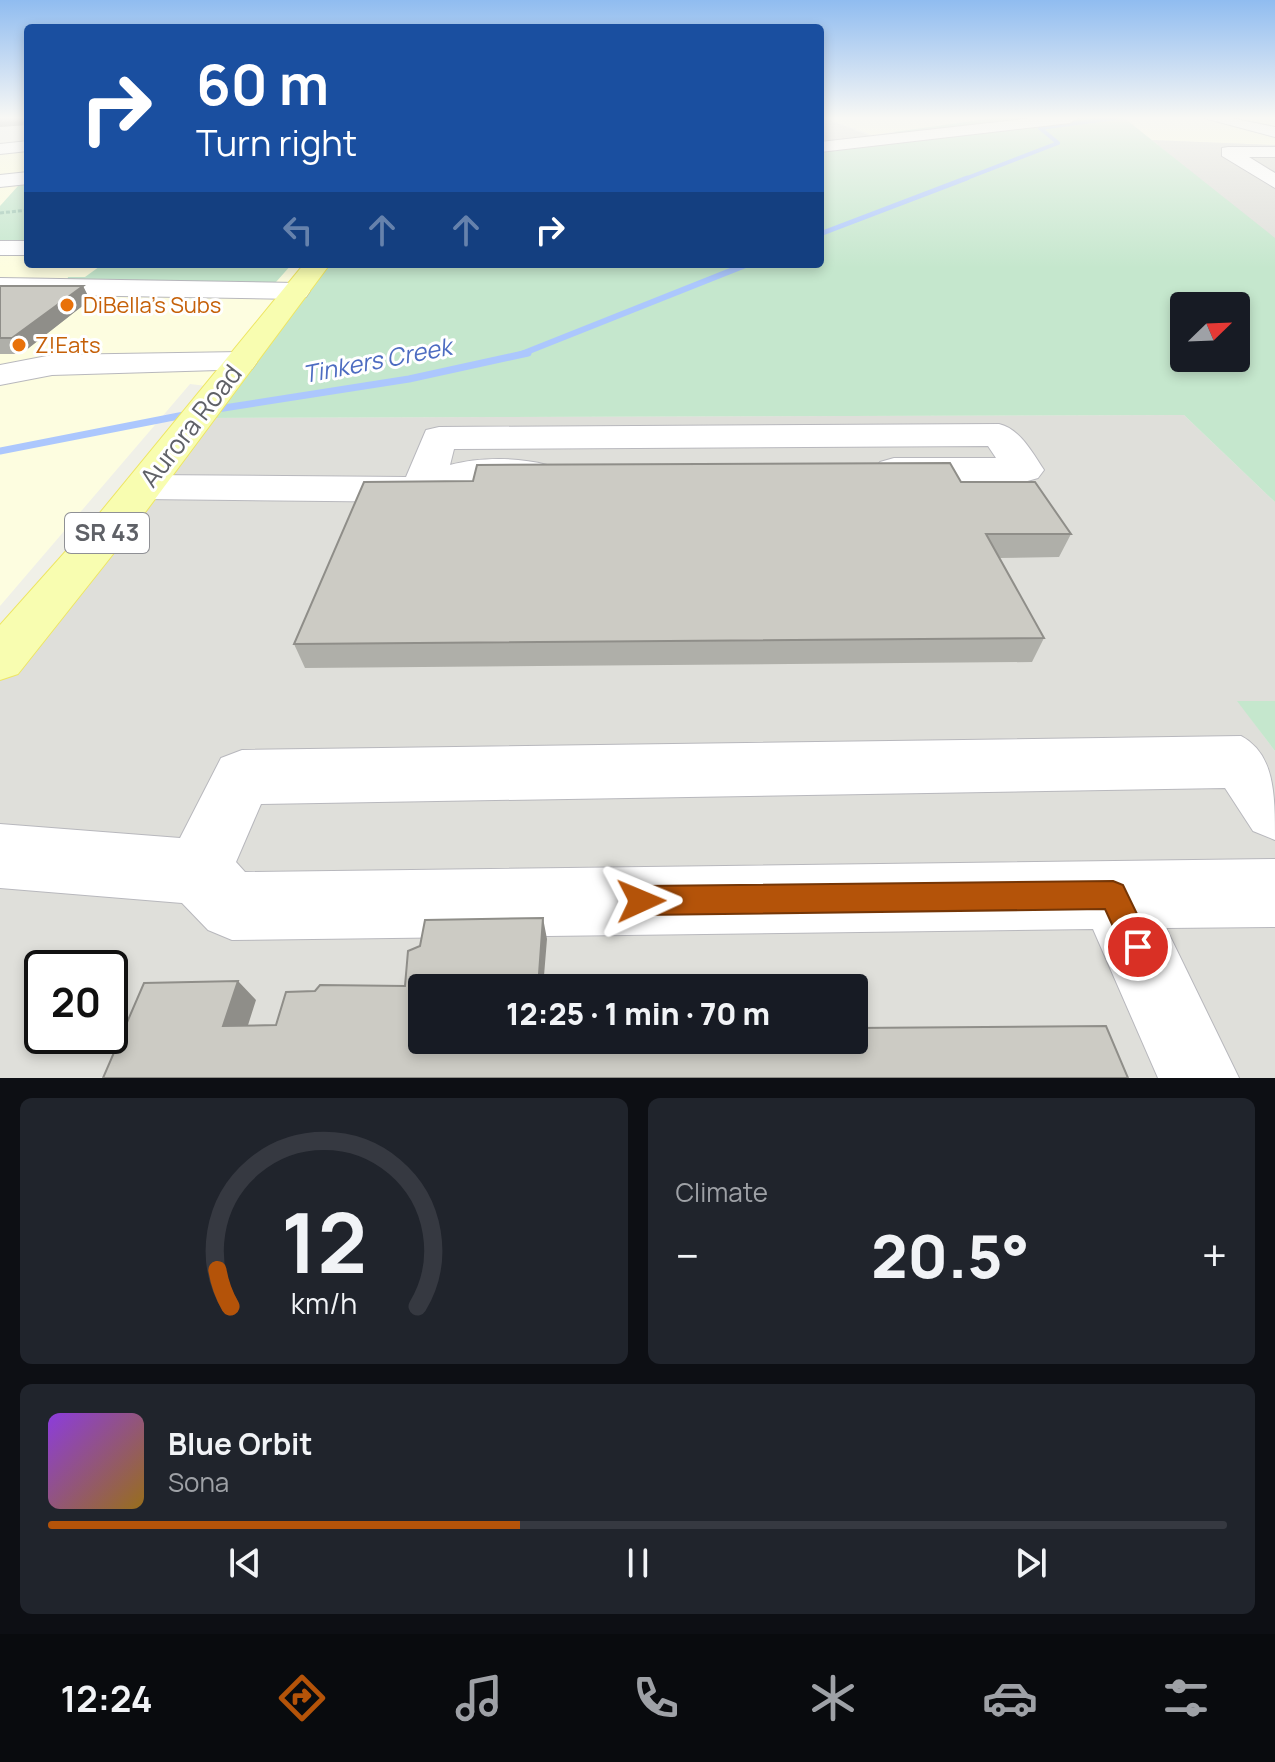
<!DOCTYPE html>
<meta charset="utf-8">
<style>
:root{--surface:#171b24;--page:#20242c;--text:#f1f3f6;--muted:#9ea1a6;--line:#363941;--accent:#b45309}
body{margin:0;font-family:Manrope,sans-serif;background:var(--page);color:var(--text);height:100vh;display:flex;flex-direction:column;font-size:30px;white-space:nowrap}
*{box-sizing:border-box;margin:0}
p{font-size:26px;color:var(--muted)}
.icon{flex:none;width:44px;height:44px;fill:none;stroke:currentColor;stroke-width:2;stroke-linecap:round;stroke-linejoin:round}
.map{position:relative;height:1078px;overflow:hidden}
.drawer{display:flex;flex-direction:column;gap:20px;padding:20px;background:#0d0f14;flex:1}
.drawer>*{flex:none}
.top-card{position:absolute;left:24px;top:24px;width:800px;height:244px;border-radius:8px;box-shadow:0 4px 12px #0003;background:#1a4fa0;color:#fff;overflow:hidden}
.needle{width:52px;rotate:67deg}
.fabs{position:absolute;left:1170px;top:292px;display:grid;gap:16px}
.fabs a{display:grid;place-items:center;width:80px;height:80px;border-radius:8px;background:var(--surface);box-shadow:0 4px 12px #0003;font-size:40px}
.speed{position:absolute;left:24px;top:950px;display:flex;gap:16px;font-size:40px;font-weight:700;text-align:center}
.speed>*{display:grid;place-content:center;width:104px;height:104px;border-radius:50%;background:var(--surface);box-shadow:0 4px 12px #0003;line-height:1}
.speed .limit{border:4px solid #111;border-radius:12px;background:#fff;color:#111}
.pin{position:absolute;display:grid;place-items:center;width:68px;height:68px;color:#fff;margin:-34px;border:4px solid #fff;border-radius:50%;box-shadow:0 2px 8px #0007}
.me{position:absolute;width:88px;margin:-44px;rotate:89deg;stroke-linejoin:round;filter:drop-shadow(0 0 6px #0008)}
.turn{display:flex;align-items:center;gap:28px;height:168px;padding:0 40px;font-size:36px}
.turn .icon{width:104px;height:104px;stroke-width:2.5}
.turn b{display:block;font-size:56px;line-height:68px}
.lanes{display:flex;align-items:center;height:76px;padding:0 40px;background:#0003;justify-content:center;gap:40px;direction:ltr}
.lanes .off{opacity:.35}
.big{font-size:60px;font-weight:800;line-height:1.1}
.drawer .widget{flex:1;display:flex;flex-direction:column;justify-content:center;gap:12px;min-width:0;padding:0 28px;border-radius:12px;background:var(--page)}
.drawer .dial{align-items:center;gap:0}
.dial svg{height:208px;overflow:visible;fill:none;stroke:var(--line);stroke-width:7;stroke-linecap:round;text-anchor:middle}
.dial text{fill:var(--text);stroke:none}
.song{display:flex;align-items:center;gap:24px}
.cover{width:96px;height:96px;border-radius:12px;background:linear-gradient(135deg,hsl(270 70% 55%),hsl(40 70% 35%))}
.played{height:8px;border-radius:4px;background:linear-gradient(90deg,var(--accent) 40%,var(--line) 40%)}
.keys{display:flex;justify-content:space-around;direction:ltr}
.heat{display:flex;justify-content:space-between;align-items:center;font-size:44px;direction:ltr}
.drawer .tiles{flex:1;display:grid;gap:20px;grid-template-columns:1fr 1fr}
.widget:last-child{grid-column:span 2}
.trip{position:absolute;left:408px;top:974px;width:460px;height:80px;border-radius:8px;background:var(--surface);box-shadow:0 4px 12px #0003;font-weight:800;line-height:80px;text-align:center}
.dock{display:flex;height:128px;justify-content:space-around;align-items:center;background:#090b0e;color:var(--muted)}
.dock .icon{width:56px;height:56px}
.dock .current{color:var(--accent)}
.dock b{font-size:36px;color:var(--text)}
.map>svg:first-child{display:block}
</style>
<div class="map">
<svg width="1275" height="1078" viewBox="0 0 1275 1078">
<rect width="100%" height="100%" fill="#f0f0e8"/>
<!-- commercial -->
<path fill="#fdfde0" d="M827,118H995L872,135Z
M1124,118H1275V145L1152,140Z
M28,146V264H318L223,388L190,384L0,606V149Z"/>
<!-- industrial -->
<path fill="#dfdfda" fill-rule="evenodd" d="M820,118H823L881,140L820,147Z
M1152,140L1275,145V244Z
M1184,415L1275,502V701H1238L1275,751V1078H0V661L198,418ZM42,968H110V1036H42ZM422,988H854V1040H422Z"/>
<!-- green -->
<path fill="#c5e7cd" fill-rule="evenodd" d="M995,118H1124L1275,238V502L1184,415L198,418L317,264H820V147L904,137L894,132ZM1184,306H1236V358H1184Z
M28,184V245H0V206L18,186Z
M103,264H292L276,282L261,287L67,281L68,277H85Z
M1237,701H1275V751Z"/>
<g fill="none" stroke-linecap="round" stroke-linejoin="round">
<!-- stream-far3 -->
<path stroke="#acc7fd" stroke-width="4" d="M962,180L1058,143L1040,128L1115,118"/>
<!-- stream-far2 -->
<path stroke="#acc7fd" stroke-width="5" d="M820,234L967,178"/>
<!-- stream-far1 -->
<path stroke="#acc7fd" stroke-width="6" d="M519,355L748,264"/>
<!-- stream -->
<path stroke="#acc7fd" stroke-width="7" d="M211,410L409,379L528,353
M0,451L189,414"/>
<defs>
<path id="minor" d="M1033,118H1078L1070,123L820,152V142Z
M1204,118H1231L1275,127V137Z
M28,141V151L0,154V144Z
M1228,147H1275V157H1249L1275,173V188L1222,156V148Z
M28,172V184L0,187V175Z
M0,241H28V255H0Z
M0,278L296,283L306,285L310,291L306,297L296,299L0,294Z
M241,352L252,355L257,362L252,369L52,375L0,385V365L52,355Z
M999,424C1020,429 1032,452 1044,470L1038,478L1024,482H894L880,478L874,470L880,462L894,458H996L988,446L454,449L450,465C479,457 518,457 547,465L553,473L547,481L533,485H470L422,502L143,499L129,496L123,487L129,478L143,475L406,477L426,430L439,427Z
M1241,736C1275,754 1275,795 1275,840L1253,831L1225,788L261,804L236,862L245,872L1275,859V927L1166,928L1239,1078H1158L1093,929L232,940L208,930L182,903L0,888V824L180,838L221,758L242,750Z"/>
<path id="major" d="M304,264H330L129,534L18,674L0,680V625L99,514Z"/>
</defs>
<!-- minor casing -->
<use href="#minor" stroke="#b8b8bd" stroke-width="2"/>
<!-- major casing -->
<use href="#major" stroke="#eee663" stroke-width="2"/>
<!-- path -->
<path stroke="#9fc7b4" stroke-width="3" stroke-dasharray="4 2" stroke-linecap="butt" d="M0,213L28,210"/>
<!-- minor -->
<use href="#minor" fill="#fff" fill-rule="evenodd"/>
<!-- major -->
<use href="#major" fill="#f8fdb0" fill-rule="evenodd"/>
</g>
<!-- wall -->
<path fill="#afafa9" d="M0,286H83L90,300L21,354H0Z
M473,481L961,482L1071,534L1059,557L999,558L1044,638L1032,662L305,668L294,644Z"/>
<!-- shaded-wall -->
<path fill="#8f8e89" d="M0,118H28V125L0,127Z
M83,286L90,300L21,354L12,338Z
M543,918L547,939L543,988H538Z
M238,981L256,1000L242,1044L223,1026Z"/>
<!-- building -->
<path fill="#cccbc4" stroke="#8f8e89" stroke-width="2" d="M0,286H83L12,338H0Z
M950,463L961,482H1035L1071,534H986L1044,638L294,644L364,482L473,481L477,465Z
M543,918L538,988H422V1040H854V1028L1106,1026L1128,1078H103L144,983L238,981L223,1026L276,1025L286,992L315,991L320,985L405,986L408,951L420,946L425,920Z"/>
<!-- sky -->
<linearGradient id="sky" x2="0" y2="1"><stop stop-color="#90bcf0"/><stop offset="0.44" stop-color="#f8f8f5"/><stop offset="1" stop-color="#f8f8f5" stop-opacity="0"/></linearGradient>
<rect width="1275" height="268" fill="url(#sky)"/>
<!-- route -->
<path fill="#b45309" stroke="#753606" stroke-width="2" d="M1113,881L1123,885L1153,947L1148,957L1138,962L1127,957L1105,909L641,915L631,911L627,901L631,891L641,886Z"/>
<!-- markers -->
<g fill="#e8710a" stroke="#fff" stroke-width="3">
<circle cx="67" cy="305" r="8"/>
<circle cx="19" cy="345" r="8"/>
</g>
<g text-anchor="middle" stroke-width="6" stroke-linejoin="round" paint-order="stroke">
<!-- far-food labels -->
<g font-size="22" fill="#c56008" stroke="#fff" text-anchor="start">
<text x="83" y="313">DiBella's Subs</text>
<text x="35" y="353">Z!Eats</text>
</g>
<!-- far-water labels -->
<g font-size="24" font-style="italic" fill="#4d6cc1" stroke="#fff">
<text transform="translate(377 361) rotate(-11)" y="8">Tinkers Creek</text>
</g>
<!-- shield labels -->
<rect fill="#fff" stroke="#8f9095" stroke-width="2" x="65" y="513" width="84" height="40" rx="6"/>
<g font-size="24" font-weight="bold" fill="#5f6167">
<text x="107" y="541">SR 43</text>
</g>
<!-- street labels -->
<g font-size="26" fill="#5f6167" stroke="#fff">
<text transform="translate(191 426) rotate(-52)" y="9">Aurora Road</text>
</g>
</g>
</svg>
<div class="fabs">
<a><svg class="needle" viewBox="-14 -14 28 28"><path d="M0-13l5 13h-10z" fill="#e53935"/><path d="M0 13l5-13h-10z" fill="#9ea1a6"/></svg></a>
</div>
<div class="speed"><div class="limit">20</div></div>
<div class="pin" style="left:1138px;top:947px;background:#d93025"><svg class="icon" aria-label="arrive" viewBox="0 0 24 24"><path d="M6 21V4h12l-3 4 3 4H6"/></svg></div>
<svg class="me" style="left:641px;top:901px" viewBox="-20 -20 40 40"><path d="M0-17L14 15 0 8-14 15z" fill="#b45309" stroke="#fff" stroke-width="4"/></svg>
<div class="trip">12:25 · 1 min · 70 m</div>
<div class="top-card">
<div class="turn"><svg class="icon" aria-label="right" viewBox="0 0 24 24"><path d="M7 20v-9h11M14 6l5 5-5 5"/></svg><div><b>60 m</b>Turn right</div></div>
<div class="lanes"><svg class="icon off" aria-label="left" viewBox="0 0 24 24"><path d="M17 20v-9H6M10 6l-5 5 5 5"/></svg><svg class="icon off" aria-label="ahead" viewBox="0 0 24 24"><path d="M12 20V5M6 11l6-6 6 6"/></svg><svg class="icon off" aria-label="ahead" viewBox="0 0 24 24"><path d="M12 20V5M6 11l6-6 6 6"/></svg><svg class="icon" aria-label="right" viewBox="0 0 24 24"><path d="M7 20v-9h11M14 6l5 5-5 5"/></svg></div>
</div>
</div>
<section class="drawer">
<div class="tiles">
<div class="widget dial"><svg viewBox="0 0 100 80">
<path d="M14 69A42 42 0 1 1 86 69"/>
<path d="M14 69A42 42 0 0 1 9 55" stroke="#b45309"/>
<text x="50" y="56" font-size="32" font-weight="700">12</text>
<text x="50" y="72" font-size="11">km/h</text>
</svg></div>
<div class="widget"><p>Climate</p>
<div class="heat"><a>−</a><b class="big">20.5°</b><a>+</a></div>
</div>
<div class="widget">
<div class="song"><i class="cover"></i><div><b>Blue Orbit</b><p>Sona</p></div></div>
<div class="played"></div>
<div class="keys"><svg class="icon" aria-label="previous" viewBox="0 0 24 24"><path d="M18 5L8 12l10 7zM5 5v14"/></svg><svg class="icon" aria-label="pause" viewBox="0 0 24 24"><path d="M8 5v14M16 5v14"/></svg><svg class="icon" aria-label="next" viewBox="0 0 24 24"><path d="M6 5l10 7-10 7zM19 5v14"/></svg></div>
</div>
</div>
</section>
<nav class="dock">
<b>12:24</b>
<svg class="icon current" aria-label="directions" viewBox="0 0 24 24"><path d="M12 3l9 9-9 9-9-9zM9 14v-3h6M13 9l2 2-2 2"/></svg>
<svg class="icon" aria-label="music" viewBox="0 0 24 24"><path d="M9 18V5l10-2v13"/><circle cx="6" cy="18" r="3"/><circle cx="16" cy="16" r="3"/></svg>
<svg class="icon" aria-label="phone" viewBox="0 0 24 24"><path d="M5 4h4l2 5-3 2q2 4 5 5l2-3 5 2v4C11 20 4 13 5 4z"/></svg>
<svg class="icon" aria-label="climate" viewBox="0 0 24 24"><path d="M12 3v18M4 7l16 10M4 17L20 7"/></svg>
<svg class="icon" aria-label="car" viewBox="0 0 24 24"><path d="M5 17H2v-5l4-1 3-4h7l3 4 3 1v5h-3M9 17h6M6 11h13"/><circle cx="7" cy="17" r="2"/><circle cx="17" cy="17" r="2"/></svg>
<svg class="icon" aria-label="filters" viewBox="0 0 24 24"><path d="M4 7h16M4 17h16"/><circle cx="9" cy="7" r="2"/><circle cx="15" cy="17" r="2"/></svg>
</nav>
